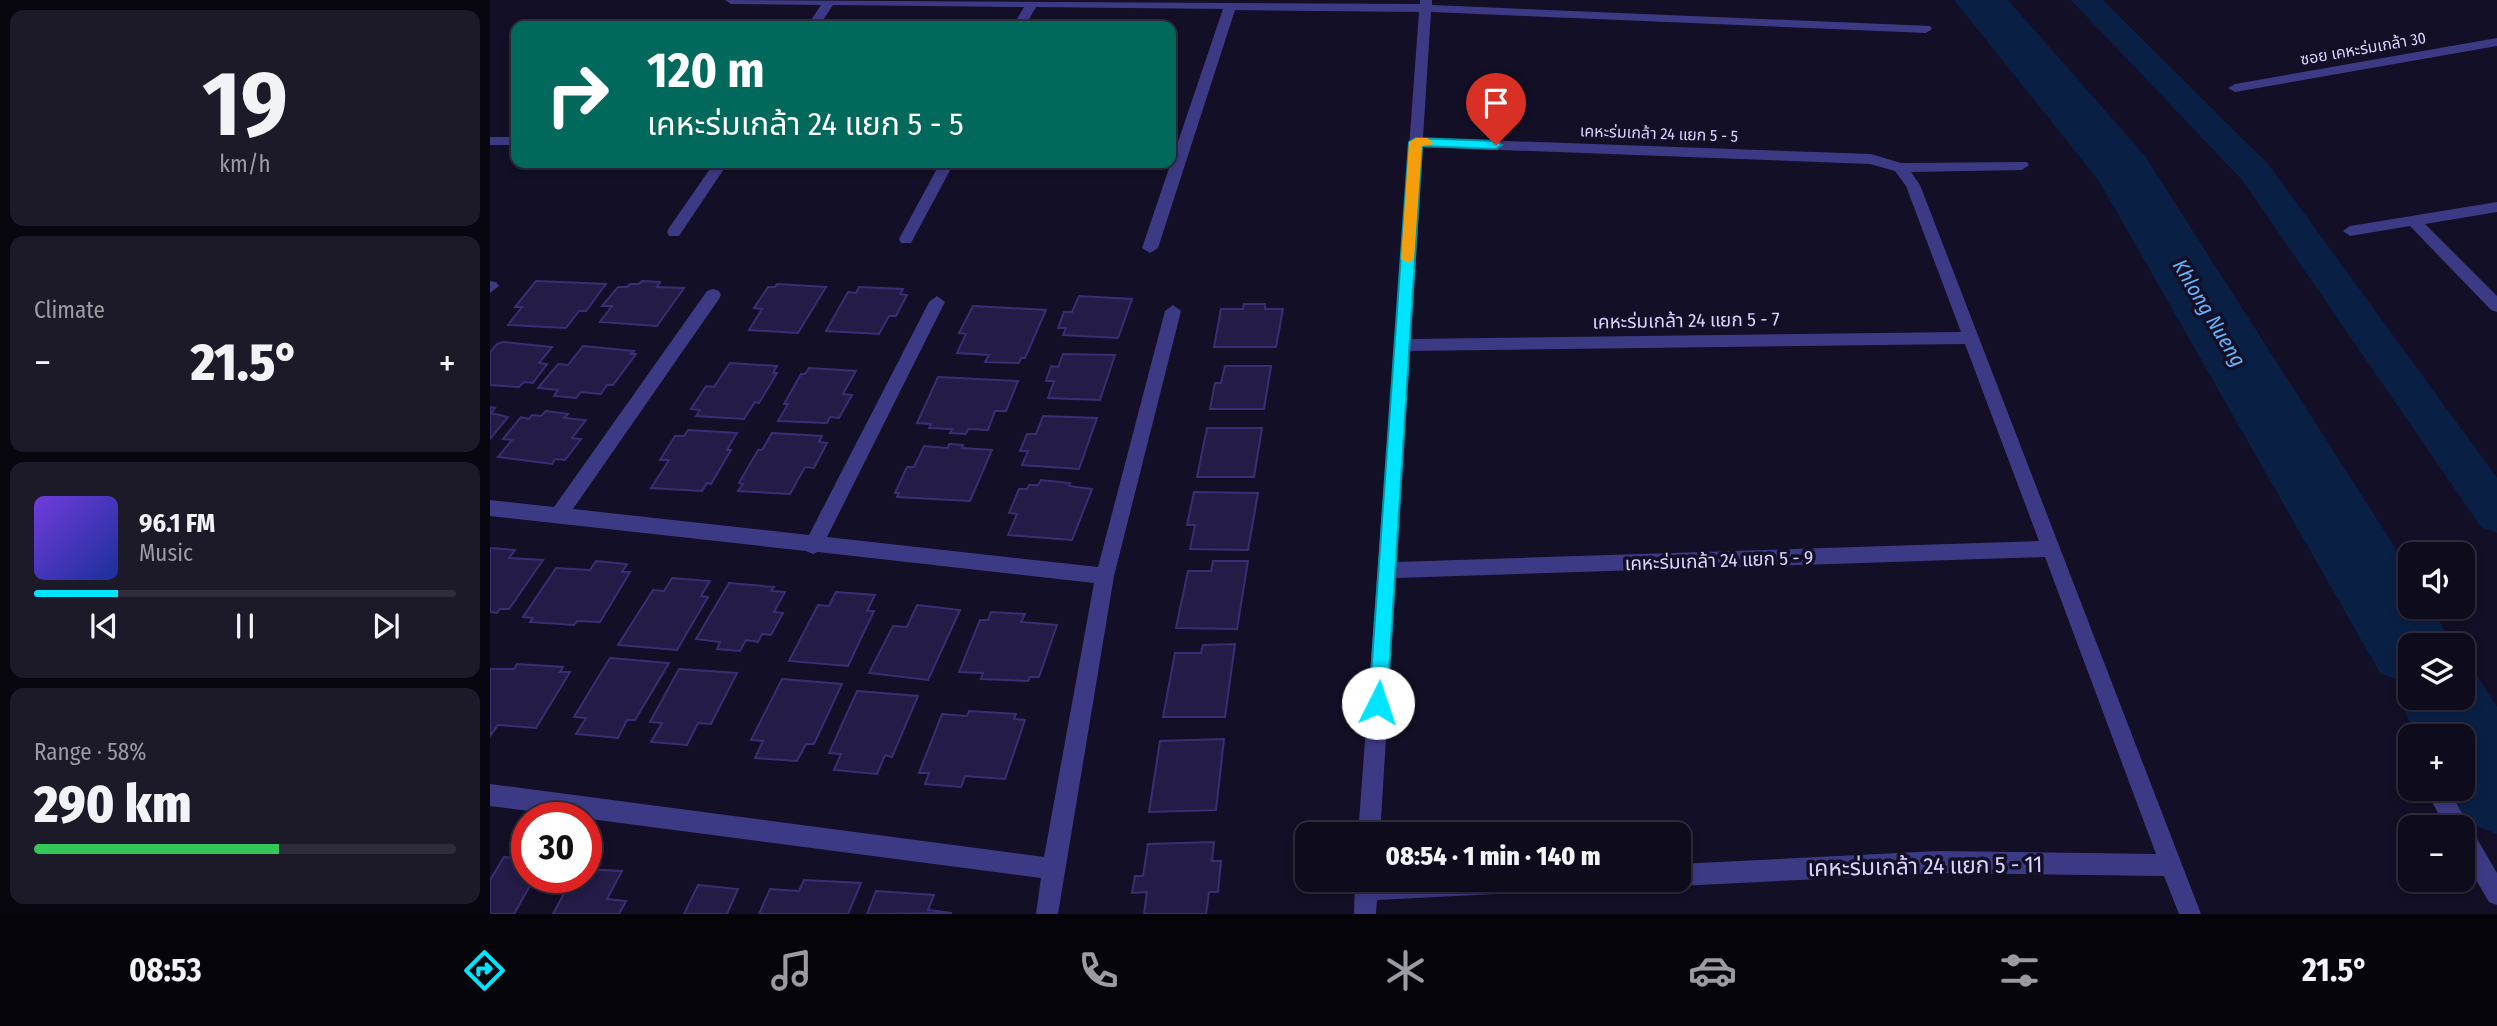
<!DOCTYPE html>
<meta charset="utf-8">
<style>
:root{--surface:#0e0b1c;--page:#1c1929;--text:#f1f3f6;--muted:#9b9ba3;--line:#2e2b3b;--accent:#00e5ff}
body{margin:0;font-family:"Fira Sans Condensed","Noto Sans Thai",sans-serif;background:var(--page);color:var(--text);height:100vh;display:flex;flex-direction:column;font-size:26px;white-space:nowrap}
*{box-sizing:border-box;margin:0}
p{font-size:23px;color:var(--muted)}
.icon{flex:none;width:38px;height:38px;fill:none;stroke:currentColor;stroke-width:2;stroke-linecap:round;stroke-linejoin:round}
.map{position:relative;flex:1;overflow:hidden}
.drawer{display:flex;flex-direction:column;gap:10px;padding:10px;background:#08060f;width:490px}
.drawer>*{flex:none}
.guide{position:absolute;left:21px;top:21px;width:665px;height:147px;border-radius:14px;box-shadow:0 4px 10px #0003,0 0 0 2px var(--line);background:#00695c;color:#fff;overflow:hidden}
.controls{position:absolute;left:1908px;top:542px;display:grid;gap:14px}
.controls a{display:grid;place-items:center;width:77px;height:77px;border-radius:14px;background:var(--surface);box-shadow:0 4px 10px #0003,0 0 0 2px var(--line);font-size:35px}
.speed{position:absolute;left:21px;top:802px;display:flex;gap:14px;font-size:35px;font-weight:700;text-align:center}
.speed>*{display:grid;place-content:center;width:91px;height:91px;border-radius:50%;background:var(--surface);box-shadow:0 4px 10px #0003,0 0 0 2px var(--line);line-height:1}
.speed .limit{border:10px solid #d22;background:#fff;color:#111}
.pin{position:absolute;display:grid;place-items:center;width:60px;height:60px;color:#fff;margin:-72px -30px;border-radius:50% 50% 50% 0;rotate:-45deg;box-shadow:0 0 7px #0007}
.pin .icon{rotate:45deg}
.me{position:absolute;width:77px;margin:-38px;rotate:4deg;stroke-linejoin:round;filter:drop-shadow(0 0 5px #0008)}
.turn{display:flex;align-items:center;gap:24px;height:147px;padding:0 21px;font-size:32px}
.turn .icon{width:91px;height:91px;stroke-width:2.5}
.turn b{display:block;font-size:49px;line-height:60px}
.big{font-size:52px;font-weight:800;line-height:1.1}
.drawer .card{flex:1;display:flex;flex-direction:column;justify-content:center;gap:10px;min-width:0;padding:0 24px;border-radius:14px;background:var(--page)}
.drawer .dial{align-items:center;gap:0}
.dial b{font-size:91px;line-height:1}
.song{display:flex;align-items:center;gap:21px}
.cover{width:84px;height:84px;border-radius:10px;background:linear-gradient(135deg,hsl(260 70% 55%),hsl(230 70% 35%))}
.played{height:7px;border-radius:4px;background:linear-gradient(90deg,var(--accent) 20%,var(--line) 20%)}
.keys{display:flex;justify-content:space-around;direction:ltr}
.heat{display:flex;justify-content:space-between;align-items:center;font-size:38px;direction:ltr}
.charge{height:10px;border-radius:5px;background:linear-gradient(90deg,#34c759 58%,var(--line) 0)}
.trip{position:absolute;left:805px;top:822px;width:396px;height:70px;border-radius:14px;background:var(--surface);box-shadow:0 4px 10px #0003,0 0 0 2px var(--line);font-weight:800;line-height:70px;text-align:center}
.tabs{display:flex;height:112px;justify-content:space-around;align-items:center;background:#06040b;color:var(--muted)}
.tabs .icon{width:49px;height:49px}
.tabs .selected{color:var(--accent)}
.tabs b{font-size:32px;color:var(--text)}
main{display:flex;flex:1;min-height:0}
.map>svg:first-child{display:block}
</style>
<main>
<section class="drawer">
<div class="card dial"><b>19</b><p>km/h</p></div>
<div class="card"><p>Climate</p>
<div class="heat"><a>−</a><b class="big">21.5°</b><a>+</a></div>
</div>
<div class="card">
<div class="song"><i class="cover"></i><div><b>96.1 FM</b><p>Music</p></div></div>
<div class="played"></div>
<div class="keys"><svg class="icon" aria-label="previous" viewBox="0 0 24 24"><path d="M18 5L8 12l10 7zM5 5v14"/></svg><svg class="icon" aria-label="pause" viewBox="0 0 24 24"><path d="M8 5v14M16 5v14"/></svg><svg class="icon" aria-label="next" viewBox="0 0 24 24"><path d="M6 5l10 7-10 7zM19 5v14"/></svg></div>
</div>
<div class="card"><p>Range · 58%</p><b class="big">290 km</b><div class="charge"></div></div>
</section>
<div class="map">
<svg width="2007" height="914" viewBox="0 0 2007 914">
<rect width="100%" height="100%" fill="#130f26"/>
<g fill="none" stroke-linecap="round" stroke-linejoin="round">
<!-- canal -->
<path fill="#0a1f44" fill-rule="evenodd" d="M1581,0H1613L1779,165L2007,478V533L1991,527L1753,181Z"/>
<!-- river -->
<path fill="#0a1f44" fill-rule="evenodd" d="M1464,0H1518L1655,156L1920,571V607H1943L1962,646H1920V698H1972V665L1983,669L2007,707V834L1975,821L1957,789H1972V737H1927L1908,698L1915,683L1890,673L1609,181Z"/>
</g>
<!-- building -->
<path fill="#241b47" stroke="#3b2d73" stroke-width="2" d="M46,281L116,284L96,311H89L76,328L18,325L32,307H25Z
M152,281L170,282L167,287L194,288L167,326L110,322L122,306H112L128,287H137L140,284H149Z
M287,284L336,287L308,333L259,330L272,309L264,308L278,287H285Z
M369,287L413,289L410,294L417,295L406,316H399L389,334L336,331L358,292L366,293Z
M589,296L642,299L628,338L573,335L576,328H568L574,312H582Z
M754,304H775V309H793L786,347H724L731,309H753Z
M483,306L556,310L535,358H531L529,363L495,362L499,355L467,353L476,334L469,333Z
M13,342L62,347L49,363L57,364L43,383L34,382L29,387L0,385V352L7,344Z
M93,346L144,351L141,354H146L123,385H117L111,394L91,392L86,398L64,396L68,390L48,388L68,364L78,365Z
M573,354L625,355L610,400L558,398L564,381H556L561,366L568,367Z
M240,363L287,366L283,373H287L269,403L265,402L254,419L206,416L210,410L201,409L216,386L224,387Z
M735,366H781L774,409H720L725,383H731Z
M319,368L366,371L353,394L362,395L349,418L340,417L337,423L288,421L298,404H294L311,374H315Z
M448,377L528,381L516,411H505L498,430L478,429L476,434L460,433L462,429L439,428L441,424L427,423Z
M0,407L5,408L1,413L18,417L0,439Z
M56,411L78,414L74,418L96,420L82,438L91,439L75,460L65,459L62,464L8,457L22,440L13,439L31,417L39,419L42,415L51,416Z
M553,416L607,418L589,469L532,465L538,451H530L537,434H546Z
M717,428H772L764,477H707Z
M198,430L247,433L237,450H241L221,484L217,483L212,491L161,488L179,460H170L185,436H194Z
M282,433L332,436L329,442L337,443L324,468L315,467L300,494L248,491L253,484L249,483L268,450H272Z
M459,444L473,445L472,448L502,450L480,501L407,497L409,493H405L417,467H424L434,446L458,448Z
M551,480L580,483L579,486L602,489L582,540L518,535L527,514L519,513L529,489H537L539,485H548Z
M704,492L768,493L758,550L700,549L705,525H697Z
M0,548L25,550L19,558L53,560L19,609H10L7,613L0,612Z
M106,561L137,564L132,572H140L110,622L87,621L84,625L40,622L43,618L33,617L66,568L100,570Z
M723,561H758L747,629L686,628L698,571H721Z
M182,578L220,581L211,596L218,597L187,650L128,645L163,590L174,591Z
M239,583L284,587L281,591L295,592L284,612L293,613L281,635L272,634L268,642L256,640L250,651L227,649L230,642L206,639Z
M346,592L385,595L377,611H384L358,666L299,661L328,605L339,606Z
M427,605L470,610L438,680L379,673L403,626L417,627Z
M501,612L535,614L531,622L567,625L549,677H540L538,681L491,679L493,673L469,672L490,620H498Z
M745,644L735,717H673L685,653H711L713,645Z
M120,658L179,663L145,720H137L128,738L86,734L96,718L84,717Z
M27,664L73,667L70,672H80L46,728L8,725L0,736V669H24Z
M189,669L247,673L221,724L208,723L197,745L161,742L172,723L160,722Z
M292,679L352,684L324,744H316L307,761L265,758L273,741L261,740Z
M367,691L428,696L402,757L395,755L387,774L344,770L351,754L339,753Z
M479,711L526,714L524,719L535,720L515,779L475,776L471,787L435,784L439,773H429L452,714L477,716Z
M734,739L726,810L659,812L670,741Z
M724,842L722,861H731L728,892H719L716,914H654L657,892L642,893L645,876H653L658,844Z
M14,857L37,859V877H45L24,914H0V880Z
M96,869L132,871L117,899L136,901L129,914H63L83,877H96Z
M314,880L371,883L358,914H269L280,889L309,891Z
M208,885L248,889L237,914H194Z
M386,891L444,895L438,910L462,913L377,914Z"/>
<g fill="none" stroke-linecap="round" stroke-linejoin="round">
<!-- minor -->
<path fill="#3d3a85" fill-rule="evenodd" d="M235,0L930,4V0H942V5L1440,26L1442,29L1436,33L941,12L933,138L1381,154L1411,163L1537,162L1539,165L1532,170L1421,172L1430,185L1711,914H1689L1674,876L1448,873L1188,886L1180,883L1179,880H1188V864L1448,851L1666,854L1555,557L906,578L890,835H868L929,12L745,10L668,248L660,253L652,248L733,9L546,7L535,26H523L534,7L343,5L329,26H317L331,5L241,4ZM933,147L1380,164L1405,171L1416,186L1471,332L921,339ZM1475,344L1549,541L907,562L920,351Z
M2007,38V46L1745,92L1738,88L1745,84Z
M0,137H26V145H0Z
M224,163H238L189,236H179L177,232L179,228Z
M450,163H464L421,243H411L409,239Z
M2007,202V212L1935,224L2007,296V312L2001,310L1920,226L1860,236L1853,231L1860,226Z
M0,281L6,282L9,286L0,293Z
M223,289L229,291L231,295L229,299L83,509L319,535L439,302L447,296L455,302L337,537L608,567L675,311L683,305L691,311L624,576L568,914H546L551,878L0,806V784L554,857L604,583L328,552L323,554L316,551L0,516V500L64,507L217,291Z
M1935,789H1958L2007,873V905L1999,902L1972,856V828H1956Z
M865,880H1076L1073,888L1065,891L887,900L886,914H864Z"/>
</g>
<!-- route -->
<path fill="#00e5ff" stroke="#0095a6" stroke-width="2" d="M926,138L1006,141L1012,145L1006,149L932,146L897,703L894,709L888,711L881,709L879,703L919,142Z"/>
<!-- slow -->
<path fill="#f59e0b" d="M937,138L943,142L941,145L932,146L924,259L918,263L911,259L919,142L926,138Z"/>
<g text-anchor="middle" stroke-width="7" stroke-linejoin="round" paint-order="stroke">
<!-- far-street labels -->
<g font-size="16" fill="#d9d4ff" stroke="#130f26">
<text transform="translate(1873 48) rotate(-10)" y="6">ซอย เคหะร่มเกล้า 30</text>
<text transform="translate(1169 133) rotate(2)" y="6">เคหะร่มเกล้า 24 แยก 5 - 5</text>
</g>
<!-- street labels -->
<g font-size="19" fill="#d9d4ff" stroke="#130f26">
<text transform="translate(1196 320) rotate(-1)" y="7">เคหะร่มเกล้า 24 แยก 5 - 7</text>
<text transform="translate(1229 560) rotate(-2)" y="7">เคหะร่มเกล้า 24 แยก 5 - 9</text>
</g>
<!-- water labels -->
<g font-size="21" font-style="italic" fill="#62b6ff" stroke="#130f26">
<text transform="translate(1719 313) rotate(59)" y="7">Khlong Nueng</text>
</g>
<!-- near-street labels -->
<g font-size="23" fill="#d9d4ff" stroke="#130f26">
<text transform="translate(1435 866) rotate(-1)" y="8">เคหะร่มเกล้า 24 แยก 5 - 11</text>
</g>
</g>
</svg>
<div class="controls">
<a><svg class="icon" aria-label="sound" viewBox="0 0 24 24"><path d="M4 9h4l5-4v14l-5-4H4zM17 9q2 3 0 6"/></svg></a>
<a><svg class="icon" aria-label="layers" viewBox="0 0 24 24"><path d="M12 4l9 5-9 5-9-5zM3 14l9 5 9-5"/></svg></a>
<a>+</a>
<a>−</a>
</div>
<div class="speed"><div class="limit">30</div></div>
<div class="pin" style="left:1006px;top:145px;background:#d93025"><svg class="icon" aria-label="arrive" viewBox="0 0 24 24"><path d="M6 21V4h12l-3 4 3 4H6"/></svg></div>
<svg class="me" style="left:888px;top:703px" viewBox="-20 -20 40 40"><circle r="19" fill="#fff"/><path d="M0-13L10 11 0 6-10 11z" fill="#00e5ff"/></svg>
<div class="trip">08:54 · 1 min · 140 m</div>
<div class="guide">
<div class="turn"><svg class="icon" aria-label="right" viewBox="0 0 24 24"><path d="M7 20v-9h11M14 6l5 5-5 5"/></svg><div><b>120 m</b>เคหะร่มเกล้า 24 แยก 5 - 5</div></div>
</div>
</div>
</main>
<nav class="tabs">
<b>08:53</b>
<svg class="icon selected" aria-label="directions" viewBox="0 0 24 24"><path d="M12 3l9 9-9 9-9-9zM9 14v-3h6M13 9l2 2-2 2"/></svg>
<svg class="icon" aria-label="music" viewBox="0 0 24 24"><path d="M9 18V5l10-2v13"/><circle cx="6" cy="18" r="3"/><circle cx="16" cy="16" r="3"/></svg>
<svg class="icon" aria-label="phone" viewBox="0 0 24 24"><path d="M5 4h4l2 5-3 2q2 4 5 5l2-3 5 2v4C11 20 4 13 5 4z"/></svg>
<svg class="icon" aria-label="climate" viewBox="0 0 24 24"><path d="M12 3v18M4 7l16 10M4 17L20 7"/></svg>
<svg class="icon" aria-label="car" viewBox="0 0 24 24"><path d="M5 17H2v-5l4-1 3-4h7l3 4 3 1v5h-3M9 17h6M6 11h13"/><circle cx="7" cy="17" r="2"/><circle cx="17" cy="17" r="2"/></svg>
<svg class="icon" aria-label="filters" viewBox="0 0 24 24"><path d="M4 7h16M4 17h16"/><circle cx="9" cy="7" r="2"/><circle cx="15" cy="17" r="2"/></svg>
<b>21.5°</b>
</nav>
